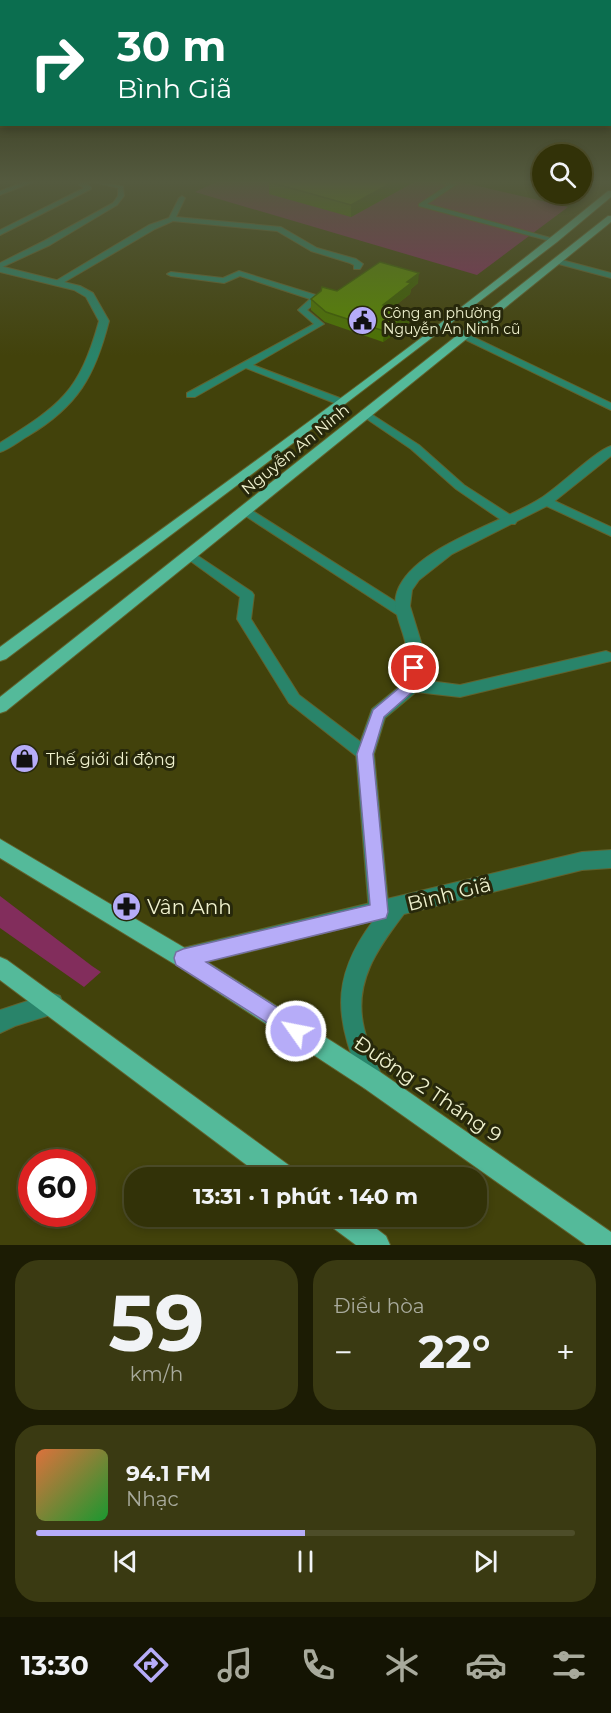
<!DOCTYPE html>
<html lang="vi">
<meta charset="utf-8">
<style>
:root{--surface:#323208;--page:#3a3a12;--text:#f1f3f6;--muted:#a8aa9c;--line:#4d4d29;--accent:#b6acf8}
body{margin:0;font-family:Montserrat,sans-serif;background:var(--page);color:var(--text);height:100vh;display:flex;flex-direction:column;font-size:22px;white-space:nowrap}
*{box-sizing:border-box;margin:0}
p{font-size:20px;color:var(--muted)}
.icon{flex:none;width:33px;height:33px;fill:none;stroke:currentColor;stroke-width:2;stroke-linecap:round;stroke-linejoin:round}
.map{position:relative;height:1245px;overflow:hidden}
.sheet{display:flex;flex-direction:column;gap:15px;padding:15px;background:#1c1c04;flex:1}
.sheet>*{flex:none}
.banner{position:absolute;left:0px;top:0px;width:612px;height:126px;box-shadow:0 3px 9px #0003,0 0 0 2px var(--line);background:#0b6e4f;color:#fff;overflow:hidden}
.fabs{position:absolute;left:532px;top:144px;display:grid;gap:12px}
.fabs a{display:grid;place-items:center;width:60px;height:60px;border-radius:50%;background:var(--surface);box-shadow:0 3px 9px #0003,0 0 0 2px var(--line);font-size:30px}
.speed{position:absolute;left:18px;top:1149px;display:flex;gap:12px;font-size:30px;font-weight:700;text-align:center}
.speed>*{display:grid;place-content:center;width:78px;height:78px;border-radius:50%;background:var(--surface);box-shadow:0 3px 9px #0003,0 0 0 2px var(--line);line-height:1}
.speed .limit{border:9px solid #d22;background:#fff;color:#111}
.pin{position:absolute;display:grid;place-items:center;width:51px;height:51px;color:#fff;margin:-26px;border:3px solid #fff;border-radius:50%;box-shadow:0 2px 6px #0007}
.me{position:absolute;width:66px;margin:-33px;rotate:303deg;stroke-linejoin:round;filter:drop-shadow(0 0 4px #0008)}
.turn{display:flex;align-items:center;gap:21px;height:126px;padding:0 18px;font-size:27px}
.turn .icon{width:78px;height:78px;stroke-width:2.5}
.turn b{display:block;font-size:42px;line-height:51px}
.big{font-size:45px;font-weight:700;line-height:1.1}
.sheet .widget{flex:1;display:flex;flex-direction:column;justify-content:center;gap:9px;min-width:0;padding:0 21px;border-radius:24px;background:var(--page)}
.sheet .dial{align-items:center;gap:0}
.dial b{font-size:78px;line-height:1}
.song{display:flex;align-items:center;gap:18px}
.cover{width:72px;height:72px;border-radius:9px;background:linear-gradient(135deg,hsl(20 70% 55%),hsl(130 70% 35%))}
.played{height:6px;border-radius:3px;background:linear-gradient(90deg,var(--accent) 50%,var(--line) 50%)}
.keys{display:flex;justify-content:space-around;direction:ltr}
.heat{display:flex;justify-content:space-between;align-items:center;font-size:33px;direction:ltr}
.sheet .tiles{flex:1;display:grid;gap:15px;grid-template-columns:1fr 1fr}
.widget:last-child{grid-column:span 2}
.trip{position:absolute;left:124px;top:1167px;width:363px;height:60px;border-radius:24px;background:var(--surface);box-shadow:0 3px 9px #0003,0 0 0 2px var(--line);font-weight:700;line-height:60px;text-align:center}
.tabs{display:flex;height:96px;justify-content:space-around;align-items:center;background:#141403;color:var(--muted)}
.tabs .icon{width:42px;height:42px}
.tabs .on{color:var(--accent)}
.tabs b{font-size:27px;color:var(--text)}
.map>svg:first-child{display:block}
</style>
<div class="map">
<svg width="611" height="1245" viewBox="0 0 611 1245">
<rect width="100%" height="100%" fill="#42420b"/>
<!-- green -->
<path fill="#822d5c" d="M216,182H461L568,207L477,275L195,192Z
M0,896L92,966L101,972L84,987L0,928Z"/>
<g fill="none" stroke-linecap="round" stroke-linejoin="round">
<defs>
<path id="service" d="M24,182H33L0,195V191Z
M91,182L87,184L91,187V189L0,235V230L84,188L79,185V183Z
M94,182L123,186L124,196L117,205L50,245L0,268V263L44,241L113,203L118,196V188Z
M440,182L457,184L427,204L558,240L554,242L419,206V204L448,185Z
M182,196L185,198L176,217L281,227L317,248L356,259L363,264L360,269H354V265L350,263L311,251L277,231L173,221L155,229L61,284L54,282L149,225L169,218L179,198Z
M558,259L611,273V278L555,263V259Z
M239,271L319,296V300L307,310L324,324L253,365L345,400V404H337L246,368L195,397H187V393L314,324L298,310L310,299L240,276L224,283L171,276L167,274L171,272L223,278Z
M465,333L611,403V410L462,338V334Z
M365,410L419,445L464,485L515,518L517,521L515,524H507L456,489L411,449L361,415V411Z
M546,497L611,527V536L542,504L540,501L542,498Z
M245,506L409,610L411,613L409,616H399L241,513L239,510L241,507Z
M189,550L252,592L254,595L251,619L299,695L370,749L373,754L370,759L365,761L360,759L289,703L237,619L240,597L185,557L183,554Z"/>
<path id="minor" d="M0,266L80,286L93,293L109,321C95,376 78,406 28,436C19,441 10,449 0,452V443C60,405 79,393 99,321L86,297L74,290L0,272Z
M611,446V456L551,504L452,554L419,580L412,590L410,606L422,645V680L460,685L606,651L611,653V661L460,697L416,692L385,718L374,754L389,912L386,919L379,922L372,919L369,912L356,754L372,709L405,682C407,670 409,658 406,646C403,628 391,610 397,592C412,547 503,523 541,498C559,487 595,451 611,446Z"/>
<path id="tertiary" d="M611,850V868L582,870L404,914C378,948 353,982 364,1028C368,1046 377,1062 383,1080L380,1088L372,1091L364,1088C337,1023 327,982 373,921L183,968L176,965L173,958L176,951L183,948L582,852Z
M52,993L60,996L63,1004L60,1012L15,1026L0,1033V1010Z"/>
<path id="primary" d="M608,191H611V197L557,242L345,404L6,659L0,661V647C204,497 412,352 608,191Z
M608,216H611V222L6,711L0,713V697Z
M0,839L190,951L380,1072L611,1232V1245H586L364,1088L176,965L0,858Z
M0,957L7,960L294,1169L297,1178H264L0,980Z
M326,1216H360L386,1236L390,1245H356L329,1225Z"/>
</defs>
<!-- service casing -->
<use href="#service" stroke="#61622e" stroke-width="2"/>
<!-- minor casing -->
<use href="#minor" stroke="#61622e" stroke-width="2"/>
<!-- tertiary casing -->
<use href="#tertiary" stroke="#61622e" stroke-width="2"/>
<!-- primary casing -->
<use href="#primary" stroke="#61622e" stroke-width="2"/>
<!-- service -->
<use href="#service" fill="#29846a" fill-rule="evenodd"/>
<!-- minor -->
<use href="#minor" fill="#29846a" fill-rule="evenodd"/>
<!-- tertiary -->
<use href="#tertiary" fill="#29846a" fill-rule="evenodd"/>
<!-- primary -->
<use href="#primary" fill="#54ba9a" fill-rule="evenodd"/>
</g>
<!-- wall -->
<path fill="#4c7301" d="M269,182H414L351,217L269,194Z
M418,283L411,289L410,294L392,308L409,324L383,342L325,322L311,310V299L337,291Z"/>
<!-- shaded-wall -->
<path fill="#3e5e01" d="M393,182H414L351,217V205Z
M419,273L418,283L411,289L410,294L382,316L383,305L407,282Z
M410,313L409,324L383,342L384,331Z"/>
<!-- building -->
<path fill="#588601" stroke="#3e5e01" stroke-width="1.5" d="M269,182H393L351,205Z
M380,262L419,273L407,282L411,283L383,305L410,313L384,331L326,312L311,299L321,291L322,287L337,291Z"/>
<!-- sky -->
<linearGradient id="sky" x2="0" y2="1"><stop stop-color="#242406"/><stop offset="0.51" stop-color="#545a3f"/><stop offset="1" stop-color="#545a3f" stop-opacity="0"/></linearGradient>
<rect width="611" height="356" fill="url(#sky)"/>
<!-- route -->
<path fill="#b6acf8" stroke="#7670a1" stroke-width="1.5" d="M414,663L419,664L421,668L420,685L384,717L373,754L388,912L386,918L206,962L303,1024L306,1031L303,1038L296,1041L176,965L174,958L176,952L183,949L370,905L357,754L373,710L406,682L409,664Z"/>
<!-- icons -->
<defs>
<symbol id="civic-disc" viewBox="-11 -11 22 22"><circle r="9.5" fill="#b6acf8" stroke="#27280b"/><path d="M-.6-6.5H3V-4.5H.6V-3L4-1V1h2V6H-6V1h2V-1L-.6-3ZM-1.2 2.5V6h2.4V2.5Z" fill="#111"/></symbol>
<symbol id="shop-disc" viewBox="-11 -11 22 22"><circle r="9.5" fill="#b6acf8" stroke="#27280b"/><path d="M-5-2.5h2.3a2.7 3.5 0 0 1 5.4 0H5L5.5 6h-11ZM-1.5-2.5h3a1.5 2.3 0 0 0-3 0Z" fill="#111"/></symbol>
<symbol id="pharmacy-disc" viewBox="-11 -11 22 22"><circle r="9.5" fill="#b6acf8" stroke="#27280b"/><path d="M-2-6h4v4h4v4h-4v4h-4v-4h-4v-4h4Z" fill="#111"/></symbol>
</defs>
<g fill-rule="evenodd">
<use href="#civic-disc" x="346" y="304" width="33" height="33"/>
<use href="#shop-disc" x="8" y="742" width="33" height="33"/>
<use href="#pharmacy-disc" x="110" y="890" width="33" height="33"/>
</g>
<g text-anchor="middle" stroke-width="6" stroke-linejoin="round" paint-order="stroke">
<!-- far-poi labels -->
<g font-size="14" fill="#eff1ce" stroke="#27280b" text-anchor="start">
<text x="383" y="318">Công an phường<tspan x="383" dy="16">Nguyễn An Ninh cũ</tspan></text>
</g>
<!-- street labels -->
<g font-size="16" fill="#eff1ce" stroke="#27280b">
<text transform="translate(295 449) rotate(-39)" y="6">Nguyễn An Ninh</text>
</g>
<!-- poi labels -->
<g font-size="16" fill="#eff1ce" stroke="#27280b" text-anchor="start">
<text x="46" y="765">Thế giới di động</text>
</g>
<!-- near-street labels -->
<g font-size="20" fill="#eff1ce" stroke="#27280b">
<text transform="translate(449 894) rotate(-14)" y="7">Bình Giã</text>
<text transform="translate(428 1089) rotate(34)" y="7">Đường 2 Tháng 9</text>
</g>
<!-- near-poi labels -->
<g font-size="20" fill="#eff1ce" stroke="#27280b" text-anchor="start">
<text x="147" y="914">Vân Anh</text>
</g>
</g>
</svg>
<div class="fabs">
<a><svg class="icon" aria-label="search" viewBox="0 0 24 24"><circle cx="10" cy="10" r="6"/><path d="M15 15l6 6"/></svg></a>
</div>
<div class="speed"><div class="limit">60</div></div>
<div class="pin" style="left:414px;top:668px;background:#d93025"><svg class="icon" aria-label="arrive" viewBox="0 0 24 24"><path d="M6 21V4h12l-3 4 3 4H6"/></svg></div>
<svg class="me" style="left:296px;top:1031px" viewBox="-20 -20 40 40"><circle r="17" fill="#b6acf8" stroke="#fff" stroke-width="3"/><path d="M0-11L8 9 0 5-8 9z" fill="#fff"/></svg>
<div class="trip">13:31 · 1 phút · 140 m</div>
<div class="banner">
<div class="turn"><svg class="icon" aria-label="right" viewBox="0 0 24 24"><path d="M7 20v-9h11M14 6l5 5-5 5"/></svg><div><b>30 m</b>Bình Giã</div></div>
</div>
</div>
<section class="sheet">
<div class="tiles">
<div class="widget dial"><b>59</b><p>km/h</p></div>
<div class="widget"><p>Điều hòa</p>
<div class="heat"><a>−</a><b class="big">22°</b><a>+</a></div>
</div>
<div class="widget">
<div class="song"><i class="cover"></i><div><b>94.1 FM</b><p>Nhạc</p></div></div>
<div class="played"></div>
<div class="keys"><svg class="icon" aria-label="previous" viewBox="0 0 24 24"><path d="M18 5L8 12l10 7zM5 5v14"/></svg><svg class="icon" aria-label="pause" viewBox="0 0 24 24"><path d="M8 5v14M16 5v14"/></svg><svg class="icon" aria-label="next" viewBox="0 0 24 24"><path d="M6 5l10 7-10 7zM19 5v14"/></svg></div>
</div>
</div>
</section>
<nav class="tabs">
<b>13:30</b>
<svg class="icon on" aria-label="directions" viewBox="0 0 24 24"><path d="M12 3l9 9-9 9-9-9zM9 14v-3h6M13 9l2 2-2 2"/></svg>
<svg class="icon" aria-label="music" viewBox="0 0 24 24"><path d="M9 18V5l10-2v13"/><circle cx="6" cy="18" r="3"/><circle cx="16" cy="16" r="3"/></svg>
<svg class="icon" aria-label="phone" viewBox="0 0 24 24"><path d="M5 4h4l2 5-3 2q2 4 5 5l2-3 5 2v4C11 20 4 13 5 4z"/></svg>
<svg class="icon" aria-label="climate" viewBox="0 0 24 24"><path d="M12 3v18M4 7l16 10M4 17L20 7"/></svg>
<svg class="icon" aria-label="car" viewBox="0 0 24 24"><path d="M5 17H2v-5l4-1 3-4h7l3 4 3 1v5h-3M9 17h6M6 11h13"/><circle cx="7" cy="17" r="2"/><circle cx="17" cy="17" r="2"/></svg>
<svg class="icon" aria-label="filters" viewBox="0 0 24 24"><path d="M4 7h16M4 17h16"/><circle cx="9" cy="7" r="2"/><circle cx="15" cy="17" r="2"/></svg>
</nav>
